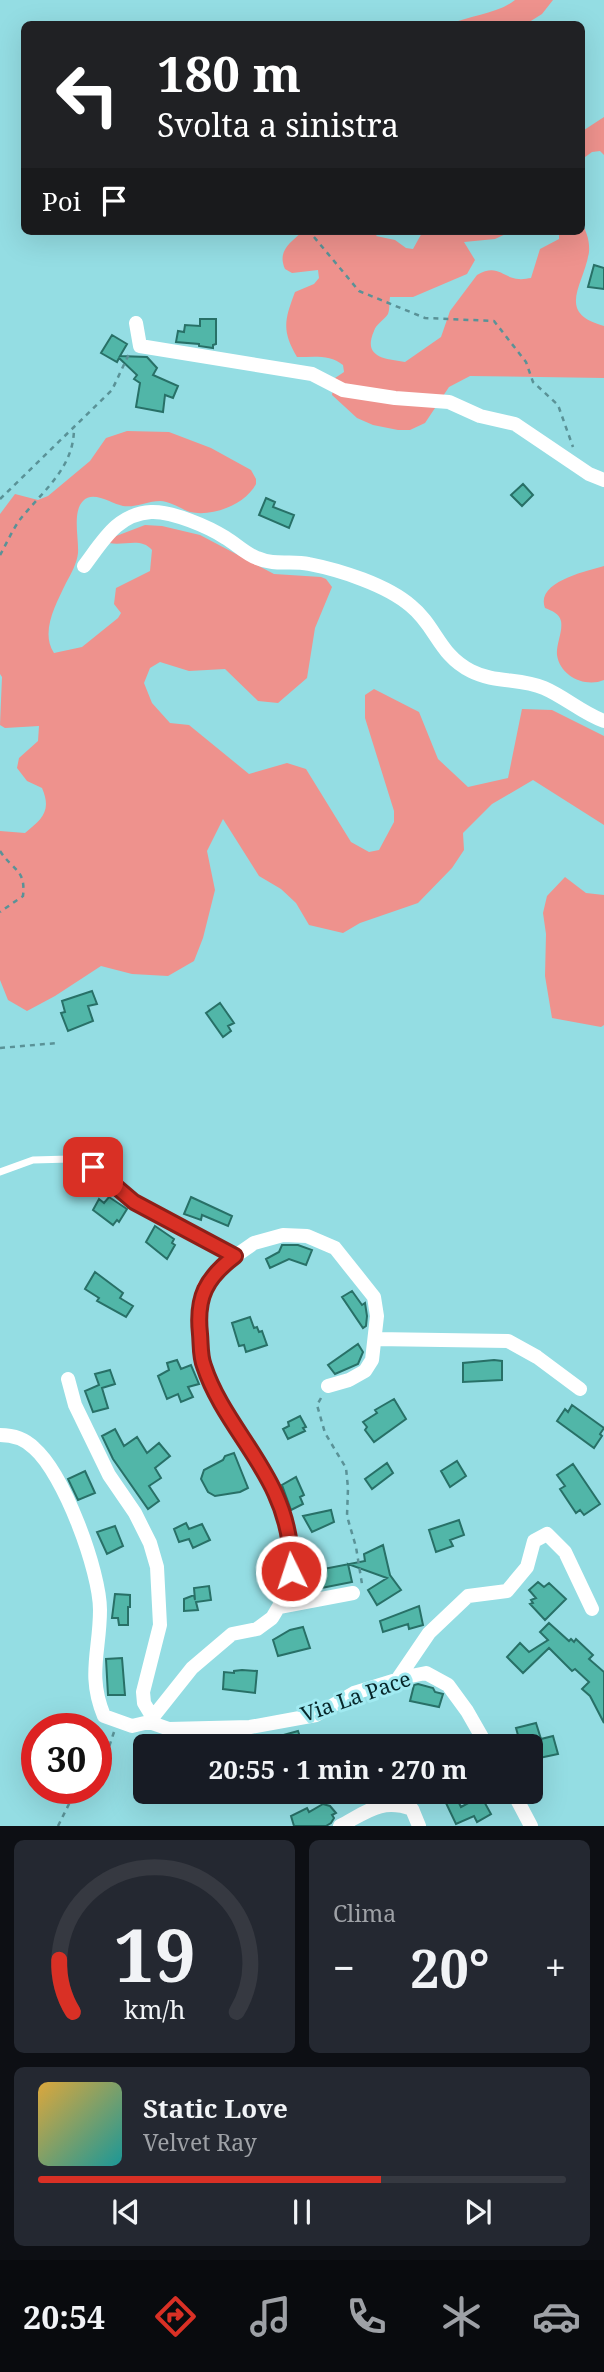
<!DOCTYPE html>
<html lang="it">
<meta charset="utf-8">
<style>
:root{--surface:#171b24;--page:#242831;--text:#f1f3f6;--muted:#9ea1a6;--line:#363941;--accent:#d93025}
body{margin:0;font-family:"Noto Serif",serif;background:var(--page);color:var(--text);height:100vh;display:flex;flex-direction:column;font-size:26px;white-space:nowrap}
*{box-sizing:border-box;margin:0}
p{font-size:23px;color:var(--muted)}
.icon{flex:none;width:38px;height:38px;fill:none;stroke:currentColor;stroke-width:2;stroke-linecap:round;stroke-linejoin:round}
.map{position:relative;height:1826px;overflow:hidden}
.details{display:flex;flex-direction:column;gap:14px;padding:14px;background:#0d0f14;flex:1}
.details>*{flex:none}
.banner{position:absolute;left:21px;top:21px;width:564px;height:214px;border-radius:10px;box-shadow:0 7px 28px #0002;background:#202124;color:#fff;overflow:hidden}
.speed{position:absolute;left:21px;top:1713px;display:flex;gap:14px;font-size:35px;font-weight:700;text-align:center}
.speed>*{display:grid;place-content:center;width:91px;height:91px;border-radius:50%;background:var(--surface);box-shadow:0 7px 28px #0002;line-height:1}
.speed .limit{border:10px solid #d22;background:#fff;color:#111}
.pin{position:absolute;display:grid;place-items:center;width:60px;height:60px;color:#fff;margin:-30px;border-radius:14px;box-shadow:0 4px 10px #0006}
.me{position:absolute;width:77px;margin:-38px;rotate:356deg;stroke-linejoin:round;filter:drop-shadow(0 0 5px #0008)}
.turn{display:flex;align-items:center;gap:24px;height:147px;padding:0 21px;font-size:32px}
.turn .icon{width:91px;height:91px;stroke-width:2.5}
.turn b{display:block;font-size:49px;line-height:60px}
.then{display:flex;align-items:center;height:66px;padding:0 21px;background:#0003;gap:14px;font-size:26px}
.big{font-size:52px;font-weight:700;line-height:1.1}
.details .tile{flex:1;display:flex;flex-direction:column;justify-content:center;gap:10px;min-width:0;padding:0 24px;border-radius:10px;background:var(--page)}
.details .dial{align-items:center;gap:0}
.dial svg{height:182px;overflow:visible;fill:none;stroke:var(--line);stroke-width:7;stroke-linecap:round;text-anchor:middle}
.dial text{fill:var(--text);stroke:none}
.song{display:flex;align-items:center;gap:21px}
.cover{width:84px;height:84px;border-radius:10px;background:linear-gradient(135deg,hsl(40 70% 55%),hsl(180 70% 35%))}
.played{height:7px;border-radius:4px;background:linear-gradient(90deg,var(--accent) 65%,var(--line) 65%)}
.keys{display:flex;justify-content:space-around;direction:ltr}
.heat{display:flex;justify-content:space-between;align-items:center;font-size:38px;direction:ltr}
.details .tiles{flex:1;display:grid;gap:14px;grid-template-columns:1fr 1fr}
.tile:last-child{grid-column:span 2}
.trip{position:absolute;left:133px;top:1734px;width:410px;height:70px;border-radius:10px;background:var(--surface);box-shadow:0 7px 28px #0002;font-weight:700;line-height:70px;text-align:center}
.dock{display:flex;height:112px;justify-content:space-around;align-items:center;background:#090b0e;color:var(--muted)}
.dock .icon{width:49px;height:49px}
.dock .on{color:var(--accent)}
.dock b{font-size:32px;color:var(--text)}
.map>svg:first-child{display:block}
</style>
<div class="map">
<svg width="604" height="1826" viewBox="0 0 604 1826">
<rect width="100%" height="100%" fill="#94dde3"/>
<!-- green -->
<path fill="#ee928d" d="M515,0H553L542,14L526,24H450C471,15 497,14 515,0Z
M604,117V155L600,151L592,152L581,160V132Z
M581,221C586,231 590,240 589,252C584,285 555,313 604,326V378L470,376L449,387L425,423L410,430H398L373,425L357,418L332,395L335,378L344,372L343,365C330,354 313,357 297,357C281,330 285,319 295,292L314,284L319,278L318,270L292,273L285,269C277,251 290,243 303,231H380L376,236L395,240L406,248L413,249L423,231H512L495,239L464,242L475,260L467,274L413,297H390C389,303 390,309 388,314C384,320 376,324 374,331C362,358 386,359 405,362L441,337L450,311L477,275C498,263 502,278 519,279C523,280 527,278 531,278L540,249L559,239V231H581Z
M127,431L169,432L211,448L251,470L256,479V484C245,505 212,517 190,512C181,509 170,501 160,501C148,501 135,508 123,506C112,504 93,490 83,501C72,512 79,538 78,553C77,563 71,574 66,583C56,604 40,632 54,653L82,647L118,618L121,613L114,604L116,588L150,571L152,550C141,537 125,546 109,543L111,538L145,525L162,526L200,535L274,574L321,577L326,579L332,587L315,628L307,678L278,703L258,701L225,669L189,671L160,662L150,668L144,683L152,703L170,723L189,725L249,774L287,763L306,769L351,842L369,852L379,850L394,822V811L365,718V695L374,689L419,712L438,759L468,787L508,778L522,709L552,710L604,736V825L533,780L492,804L463,833L464,850L452,868L418,903L360,923L343,933L309,925L296,903L281,889L259,876L223,819L207,851L215,890L203,938L194,961L168,976L132,974L101,966L55,996L27,1011L8,1000L0,980V831L25,833C42,819 52,811 42,788L27,781L17,768L19,758L38,741L39,726L5,728L0,725L2,677L0,674V514L15,494L38,500L48,496L90,461L106,438Z
M604,566V680C585,688 560,676 557,655C556,644 563,632 561,621C559,613 552,611 545,608C535,582 587,571 604,566Z
M565,877L586,893L604,895V1025L601,1027L552,1018L545,976L546,934L543,913L547,896Z"/>
<!-- building -->
<path fill="#51b6a8" stroke="#287067" stroke-width="2" d="M594,265L604,268V289L588,287Z
M200,319H216V344L213,345V348L199,346V344L176,342L178,331L184,332L185,325L200,326Z
M112,335L127,344L120,356L147,357L157,368L153,375L178,386L173,398L165,395L163,412L136,407L140,383L134,379L137,375L119,358L117,362L101,353Z
M523,484L533,495L522,506L511,495Z
M266,498L275,502L273,507L294,515L289,528L259,515Z
M92,991L97,1004L88,1006L93,1021L68,1031L61,1013L65,1012L62,1001Z
M220,1003L234,1023L228,1026L231,1031L223,1037L206,1013Z
M109,1197L127,1209L119,1222L117,1220L113,1225L93,1210L99,1199L104,1203Z
M191,1197L232,1216L228,1226L202,1215L201,1220L184,1214Z
M155,1226L174,1239L172,1243L175,1245L167,1259L146,1242Z
M282,1245H298L312,1250L306,1265L289,1259L270,1268L266,1259L279,1252Z
M95,1272L123,1293L120,1298L133,1306L126,1317L97,1301L99,1298L85,1289Z
M352,1291L362,1305L365,1303L367,1316L366,1326L363,1328L342,1297Z
M250,1317L254,1328L257,1327L259,1332L262,1331L267,1345L246,1352L244,1345L239,1346L232,1323Z
M358,1344L363,1352L358,1364L335,1374L328,1365Z
M177,1360L181,1369L191,1365L199,1384L188,1387L193,1397L181,1402L178,1394L167,1399L158,1376L169,1370L167,1363Z
M494,1360L502,1361V1380L463,1382V1363Z
M110,1370L115,1384L102,1388L108,1408L93,1412L85,1391L99,1385L95,1374Z
M394,1399L406,1419L374,1442L365,1430L367,1427L363,1422L377,1413L375,1410Z
M572,1405L604,1428L600,1434L602,1436L594,1448L557,1421L565,1409L568,1412Z
M300,1416L306,1427L303,1428L305,1431L288,1439L283,1429L289,1426L288,1422Z
M115,1429L124,1446L137,1437L147,1453L159,1443L170,1456L155,1468L161,1478L149,1486L159,1501L148,1509L113,1459L102,1436Z
M234,1453L248,1488L240,1492L215,1496L208,1492L201,1479L204,1470L223,1460L225,1456Z
M457,1461L466,1476L450,1487L441,1471Z
M387,1463L393,1473L372,1489L365,1479Z
M573,1464L600,1504L584,1515L580,1510L576,1513L560,1489L565,1486L557,1475Z
M85,1471L95,1493L78,1500L68,1479Z
M296,1477L304,1495L300,1497L303,1504L291,1510L282,1485Z
M331,1510L334,1522L312,1532L303,1516Z
M459,1520L464,1535L450,1540L453,1546L436,1552L429,1530Z
M186,1523L189,1529L202,1524L210,1540L193,1548L189,1539L179,1542L174,1529Z
M115,1526L123,1546L107,1554L97,1532Z
M383,1545L390,1575L401,1590L377,1605L368,1590L387,1578L348,1564L352,1582L311,1590L308,1572L365,1561L364,1554Z
M538,1582L544,1587L549,1583L566,1599L545,1620L530,1604L533,1603L531,1600L536,1598L529,1590Z
M209,1586L211,1600L196,1602L198,1610L184,1611V1599L194,1595L195,1600L194,1588Z
M115,1594L130,1595V1607H128V1625H119L118,1618H112Z
M419,1606L423,1625L409,1629L408,1624L383,1632L380,1621Z
M549,1623L569,1641L571,1639L574,1642L576,1639L593,1655L589,1659L604,1672V1723L590,1696L582,1689L589,1682L575,1669L572,1671L549,1648L523,1673L507,1657L520,1643L529,1652L548,1640L540,1632Z
M303,1627L310,1648L278,1656L273,1640L290,1630Z
M122,1658L125,1695H108L106,1659Z
M242,1670L257,1671L255,1693L223,1689L224,1672L234,1673V1671Z
M418,1684L433,1688L435,1692L443,1694L439,1707L410,1701L414,1685Z
M536,1723L541,1739L553,1736L558,1754L530,1760V1746H521L516,1728Z
M298,1731L303,1746H283L280,1736Z
M481,1796L491,1814L477,1822L474,1816L456,1824L446,1803L457,1799L461,1807Z
M323,1804L330,1806L336,1813L332,1815L334,1818L331,1823L326,1826H294L291,1816L307,1808L309,1812Z"/>
<g fill="none" stroke-linecap="round" stroke-linejoin="round">
<!-- path -->
<path stroke="#5a9297" stroke-width="2.5" stroke-dasharray="5 5" stroke-linecap="butt" d="M314,237L359,291L425,318L494,321L526,362L533,382L558,405L573,447
M0,499L112,390L129,354
M0,555C7,543 13,528 22,517C45,489 74,467 74,428
M0,851C13,871 26,869 23,896L0,912
M0,1048L57,1043
M321,1398L317,1405L325,1433L346,1468L348,1488L347,1516L356,1547L362,1584
M96,1761L109,1747L114,1732
M58,1826L77,1788"/>
<!-- lane -->
<path stroke="#fff" stroke-width="7" d="M0,1172L33,1160L70,1159L93,1167L134,1202L235,1255"/>
<!-- street -->
<path stroke="#fff" stroke-width="14" d="M136,323L140,346L312,374L343,390L395,398L449,402L480,416L515,424L589,474L604,480
M84,566C103,541 117,514 151,512C172,511 209,527 226,538C236,544 246,554 257,558C275,566 291,560 309,564C340,570 387,585 411,606C436,626 439,655 471,671C494,683 521,678 544,688C565,697 582,713 604,721
M375,1339L508,1341L537,1357L580,1389
M68,1379L75,1405L109,1475L135,1513L150,1543L157,1567L160,1625L143,1692L144,1703L153,1718
M0,1435C12,1435 25,1439 34,1448C64,1474 100,1571 100,1610C100,1651 87,1675 104,1716L132,1726L149,1722L169,1729L250,1727L316,1715L354,1693L406,1677L426,1673L448,1685L467,1711L487,1746
M279,1607L353,1593
M397,1680L429,1633L468,1596L507,1591L527,1567L534,1541L547,1534L565,1552L592,1609
M149,1722L192,1668L232,1634L257,1629L272,1618L281,1603L291,1571L292,1549L276,1494L217,1396L203,1364L198,1310L204,1287L221,1266L254,1243L283,1235L307,1236L335,1248L374,1297L377,1316L372,1360L365,1371L349,1380L328,1386
M513,1792L531,1826
M340,1826C367,1812 381,1798 412,1809L419,1826"/>
</g>
<g fill="none" stroke-linecap="round" stroke-linejoin="round">
<defs>
<path id="route" d="M93,1167L134,1202L235,1256C206,1278 196,1297 200,1334C201,1344 200,1356 204,1366C219,1412 255,1449 275,1493C286,1517 292,1544 291,1571"/>
</defs>
<!-- route casing -->
<use href="#route" stroke="#8d1f18" stroke-width="18"/>
<!-- route -->
<use href="#route" stroke="#d93025" stroke-width="12"/>
</g>
<g text-anchor="middle" stroke-width="6" stroke-linejoin="round" paint-order="stroke">
<!-- street labels -->
<g font-size="21" fill="#07272a" stroke="#a1eaf1">
<text transform="translate(356 1697) rotate(-19)" y="7">Via La Pace</text>
</g>
</g>
</svg>
<div class="speed"><div class="limit">30</div></div>
<div class="pin" style="left:93px;top:1167px;background:#d93025"><svg class="icon" aria-label="arrive" viewBox="0 0 24 24"><path d="M6 21V4h12l-3 4 3 4H6"/></svg></div>
<svg class="me" style="left:291px;top:1571px" viewBox="-20 -20 40 40"><circle r="17" fill="#d93025" stroke="#fff" stroke-width="3"/><path d="M0-11L8 9 0 5-8 9z" fill="#fff"/></svg>
<div class="trip">20:55 · 1 min · 270 m</div>
<div class="banner">
<div class="turn"><svg class="icon" aria-label="left" viewBox="0 0 24 24"><path d="M17 20v-9H6M10 6l-5 5 5 5"/></svg><div><b>180 m</b>Svolta a sinistra</div></div>
<div class="then">Poi<svg class="icon" aria-label="arrive" viewBox="0 0 24 24"><path d="M6 21V4h12l-3 4 3 4H6"/></svg></div>
</div>
</div>
<section class="details">
<div class="tiles">
<div class="tile dial"><svg viewBox="0 0 100 80">
<path d="M14 69A42 42 0 1 1 86 69"/>
<path d="M14 69A42 42 0 0 1 8 46" stroke="#d93025"/>
<text x="50" y="56" font-size="32" font-weight="700">19</text>
<text x="50" y="72" font-size="11">km/h</text>
</svg></div>
<div class="tile"><p>Clima</p>
<div class="heat"><a>−</a><b class="big">20°</b><a>+</a></div>
</div>
<div class="tile">
<div class="song"><i class="cover"></i><div><b>Static Love</b><p>Velvet Ray</p></div></div>
<div class="played"></div>
<div class="keys"><svg class="icon" aria-label="previous" viewBox="0 0 24 24"><path d="M18 5L8 12l10 7zM5 5v14"/></svg><svg class="icon" aria-label="pause" viewBox="0 0 24 24"><path d="M8 5v14M16 5v14"/></svg><svg class="icon" aria-label="next" viewBox="0 0 24 24"><path d="M6 5l10 7-10 7zM19 5v14"/></svg></div>
</div>
</div>
</section>
<nav class="dock">
<b>20:54</b>
<svg class="icon on" aria-label="directions" viewBox="0 0 24 24"><path d="M12 3l9 9-9 9-9-9zM9 14v-3h6M13 9l2 2-2 2"/></svg>
<svg class="icon" aria-label="music" viewBox="0 0 24 24"><path d="M9 18V5l10-2v13"/><circle cx="6" cy="18" r="3"/><circle cx="16" cy="16" r="3"/></svg>
<svg class="icon" aria-label="phone" viewBox="0 0 24 24"><path d="M5 4h4l2 5-3 2q2 4 5 5l2-3 5 2v4C11 20 4 13 5 4z"/></svg>
<svg class="icon" aria-label="climate" viewBox="0 0 24 24"><path d="M12 3v18M4 7l16 10M4 17L20 7"/></svg>
<svg class="icon" aria-label="car" viewBox="0 0 24 24"><path d="M5 17H2v-5l4-1 3-4h7l3 4 3 1v5h-3M9 17h6M6 11h13"/><circle cx="7" cy="17" r="2"/><circle cx="17" cy="17" r="2"/></svg>
</nav>
